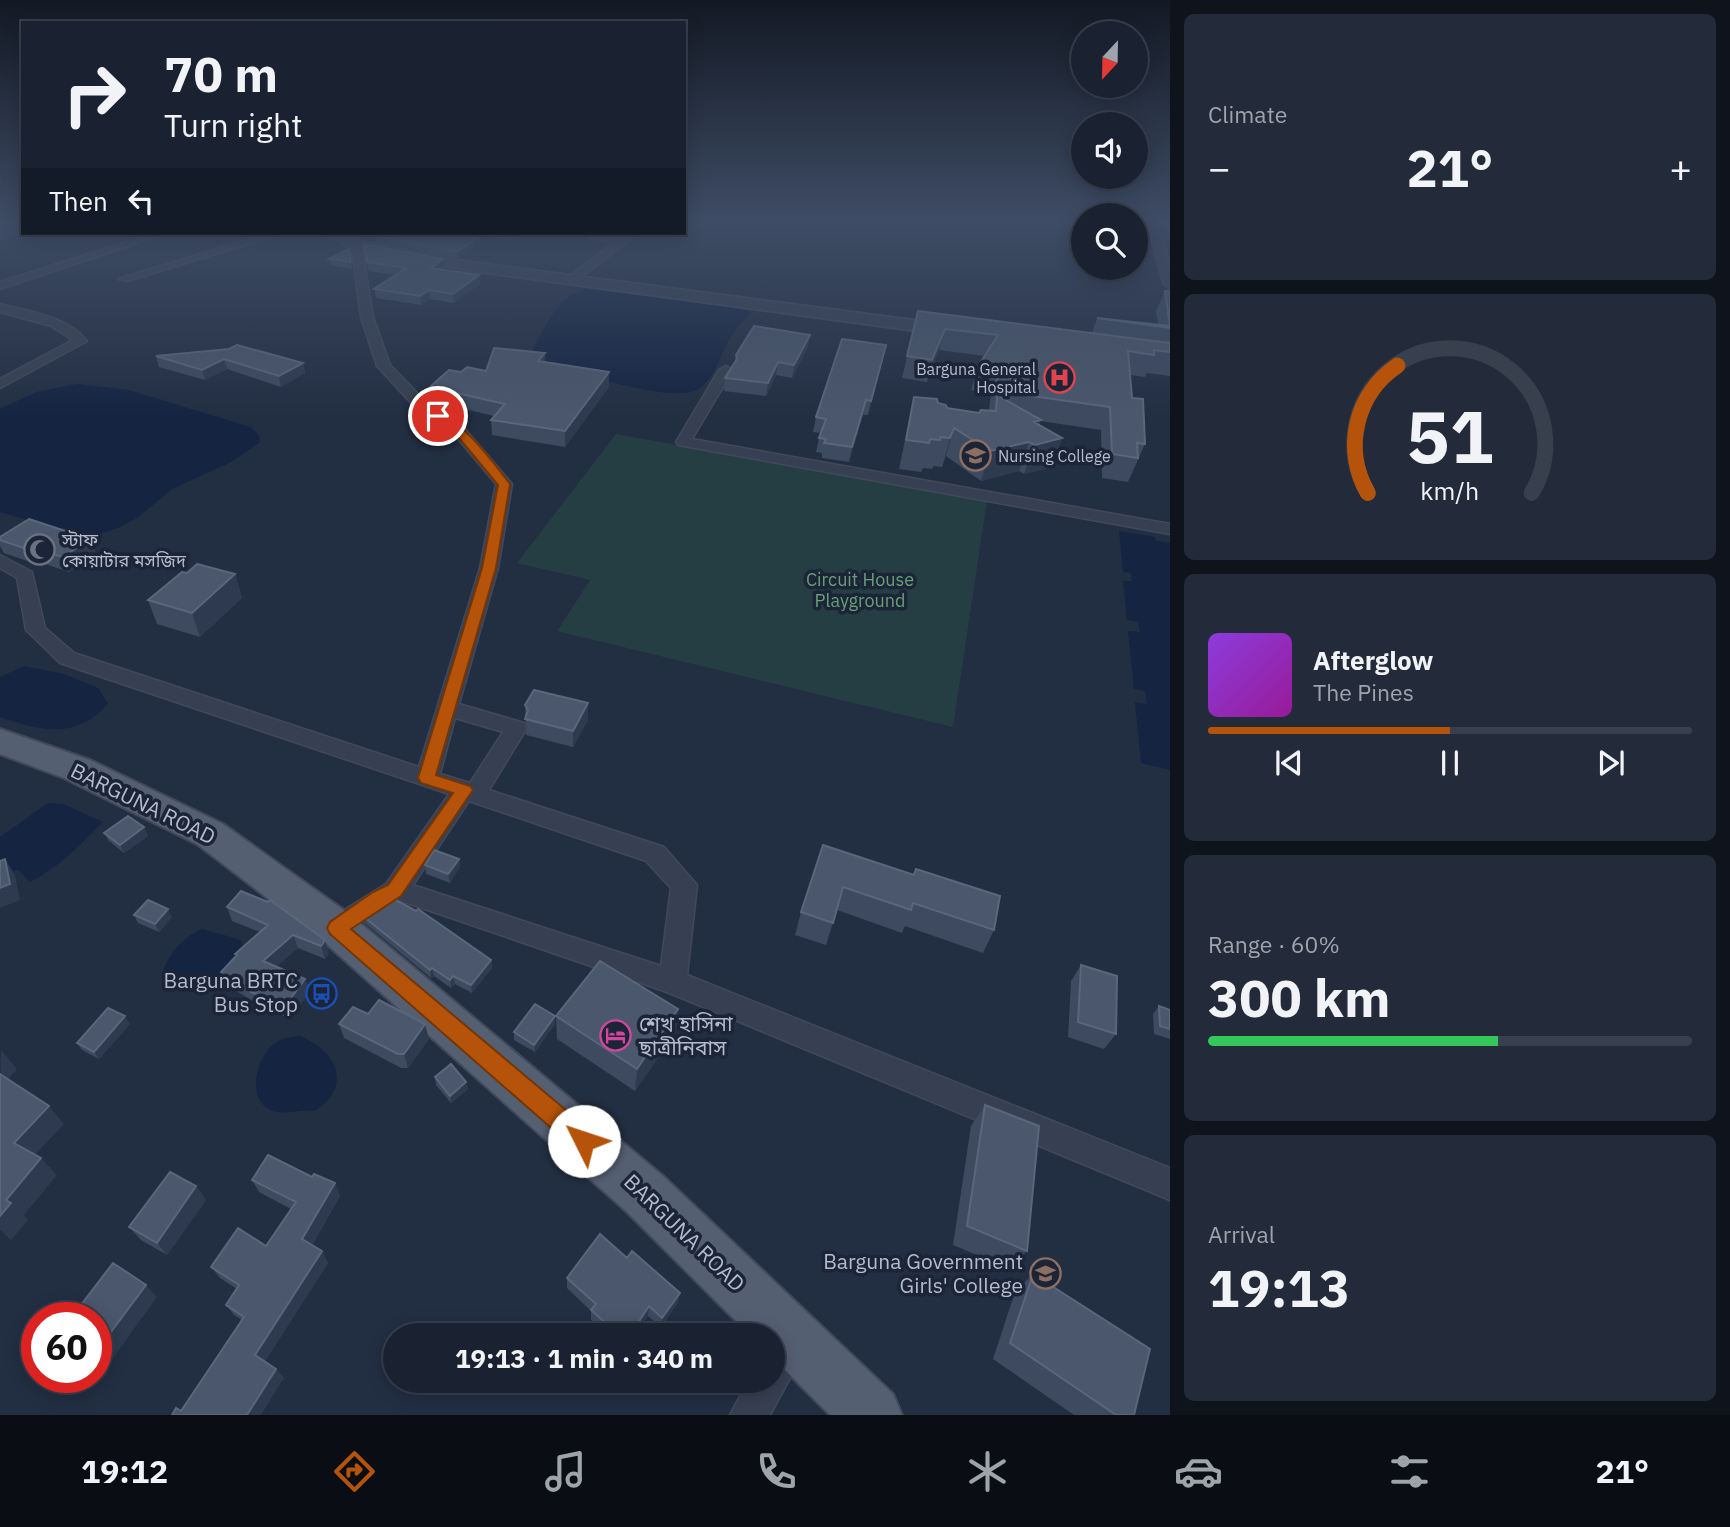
<!DOCTYPE html>
<meta charset="utf-8">
<style>
:root{--surface:#1a2232;--page:#232a3a;--text:#f1f3f6;--muted:#9fa4ac;--line:#383f4d;--accent:#b45309}
body{margin:0;font-family:"IBM Plex Sans","Noto Sans Bengali",sans-serif;background:var(--page);color:var(--text);height:100vh;display:flex;flex-direction:column;font-size:26px;white-space:nowrap}
*{box-sizing:border-box;margin:0}
p{font-size:23px;color:var(--muted)}
.icon{flex:none;width:38px;height:38px;fill:none;stroke:currentColor;stroke-width:2;stroke-linecap:round;stroke-linejoin:round}
.map{position:relative;flex:1;overflow:hidden}
.details{display:flex;flex-direction:column;gap:14px;padding:14px;background:#0e131c;width:560px}
.details>*{flex:none}
.hud{position:absolute;left:21px;top:21px;width:665px;height:214px;border-radius:0px;box-shadow:0 4px 18px #0003,0 0 0 2px var(--line);background:#1a2232;color:var(--text);overflow:hidden}
.needle{width:46px;rotate:202deg}
.buttons{position:absolute;left:1071px;top:21px;display:grid;gap:14px}
.buttons a{display:grid;place-items:center;width:77px;height:77px;border-radius:50%;background:var(--surface);box-shadow:0 4px 18px #0003,0 0 0 2px var(--line);font-size:35px}
.speed{position:absolute;left:21px;top:1302px;display:flex;gap:14px;font-size:35px;font-weight:700;text-align:center}
.speed>*{display:grid;place-content:center;width:91px;height:91px;border-radius:50%;background:var(--surface);box-shadow:0 4px 18px #0003,0 0 0 2px var(--line);line-height:1}
.speed .limit{border:10px solid #d22;background:#fff;color:#111}
.pin{position:absolute;display:grid;place-items:center;width:60px;height:60px;color:#fff;margin:-30px;border:4px solid #fff;border-radius:50%;box-shadow:0 2px 7px #0007}
.me{position:absolute;width:77px;margin:-38px;rotate:311deg;stroke-linejoin:round;filter:drop-shadow(0 0 5px #0008)}
.turn{display:flex;align-items:center;gap:24px;height:147px;padding:0 28px;font-size:32px}
.turn .icon{width:91px;height:91px;stroke-width:2.5}
.turn b{display:block;font-size:49px;line-height:60px}
.then{display:flex;align-items:center;height:66px;padding:0 28px;background:#0003;gap:14px;font-size:26px}
.big{font-size:52px;font-weight:700;line-height:1.1}
.details .tile{flex:1;display:flex;flex-direction:column;justify-content:center;gap:10px;min-width:0;padding:0 24px;border-radius:10px;background:var(--page)}
.details .dial{align-items:center;gap:0}
.dial svg{height:182px;overflow:visible;fill:none;stroke:var(--line);stroke-width:7;stroke-linecap:round;text-anchor:middle}
.dial text{fill:var(--text);stroke:none}
.song{display:flex;align-items:center;gap:21px}
.cover{width:84px;height:84px;border-radius:10px;background:linear-gradient(135deg,hsl(270 70% 55%),hsl(300 70% 35%))}
.played{height:7px;border-radius:4px;background:linear-gradient(90deg,var(--accent) 50%,var(--line) 50%)}
.keys{display:flex;justify-content:space-around;direction:ltr}
.heat{display:flex;justify-content:space-between;align-items:center;font-size:38px;direction:ltr}
.charge{height:10px;border-radius:5px;background:linear-gradient(90deg,#34c759 60%,var(--line) 0)}
.trip{position:absolute;left:383px;top:1323px;width:402px;height:70px;border-radius:35px;background:var(--surface);box-shadow:0 4px 18px #0003,0 0 0 2px var(--line);font-weight:700;line-height:70px;text-align:center}
.dock{display:flex;height:112px;justify-content:space-around;align-items:center;background:#0a0e14;color:var(--muted)}
.dock .icon{width:49px;height:49px}
.dock .on{color:var(--accent)}
.dock b{font-size:32px;color:var(--text)}
main{display:flex;flex:1;min-height:0}
.map>svg:first-child{display:block}
</style>
<main>
<div class="map">
<svg width="1170" height="1415" viewBox="0 0 1170 1415">
<rect width="100%" height="100%" fill="#222e42"/>
<!-- green -->
<path fill="#253e43" d="M616,434L987,501L953,727L557,631L590,580L517,563Z"/>
<!-- water -->
<path fill="#142441" d="M587,289L741,308L751,312C746,319 739,325 734,332C721,349 718,375 700,388C674,407 563,368 533,358C531,350 535,346 539,338C550,317 562,295 587,289Z
M77,384L129,390L250,427L259,435L260,442L233,461L172,489L137,518L118,528L96,535L49,526L0,512V409L36,392Z
M1119,531L1155,537L1156,541L1170,543V770L1141,763L1135,702L1147,704L1145,691L1134,689L1128,631L1140,632L1138,622L1127,620L1123,581H1132L1131,573L1123,572Z
M24,666L64,674L98,688L108,704C75,740 41,731 0,717V677Z
M48,803L63,804L103,822C81,844 58,868 30,882L18,870L0,874V837Z
M202,929L241,940L244,955L212,992C190,992 176,994 162,975C168,954 183,937 202,929Z
M300,1036C336,1051 354,1085 315,1111C298,1108 282,1118 267,1108C247,1094 257,1057 274,1044C282,1038 290,1037 300,1036Z"/>
<g fill="none" stroke-linecap="round" stroke-linejoin="round">
<defs>
<path id="minor" d="M1146,219H1156L1170,266V288L1164,285Z
M23,226V232L0,239V233Z
M154,233H168L0,289V282Z
M269,233H284L128,281L118,279Z
M627,233H638L575,282H567V278Z
M336,235H344L362,249L373,317L390,365L422,398L464,428L512,484L498,568L459,704L524,723L527,728L489,790L664,847L697,885L687,975L1170,1168V1200L667,992L404,902L396,901L346,936L337,939L328,936L324,928L328,920L386,884L449,794L60,663L26,630L17,578L0,568V555L32,572L45,628L74,653L419,767L480,568L496,484L454,434L412,404L377,366L361,317L352,250L336,239ZM455,718L503,732L470,783L440,774ZM469,801L646,861L671,888L661,966L413,885Z
M0,304C30,312 67,316 87,341L0,388V379L73,340L51,326L0,312Z
M726,366L733,370L692,439L1170,524V534L678,445L676,442L719,370Z
M792,1323L805,1328L810,1341L770,1415H730L748,1381H774C774,1356 766,1334 792,1323Z"/>
<path id="tertiary" d="M319,233H337L369,243L467,262L949,325L957,330L949,335L467,270L362,249Z"/>
<path id="primary" d="M0,729L90,760L223,824L352,916L663,1176L893,1394L902,1415H830L774,1359V1335H750L627,1212L322,940L197,844L64,778L0,754Z"/>
</defs>
<!-- minor casing -->
<use href="#minor" stroke="#41495b" stroke-width="3"/>
<!-- tertiary casing -->
<use href="#tertiary" stroke="#41495b" stroke-width="4"/>
<!-- primary casing -->
<use href="#primary" stroke="#41495b" stroke-width="4"/>
<!-- minor -->
<use href="#minor" fill="#374052" fill-rule="evenodd"/>
<!-- tertiary -->
<use href="#tertiary" fill="#374052" fill-rule="evenodd"/>
<!-- primary -->
<use href="#primary" fill="#555f72" fill-rule="evenodd"/>
</g>
<!-- wall -->
<path fill="#3d4a60" d="M1163,219H1170V238Z
M382,233H528L511,241L487,236L458,258L376,242L375,236Z
M624,233L609,243L588,240V234Z
M364,244L444,268L442,269L479,275L480,284L454,303L430,299L421,305L376,298L374,289L395,275L368,271Z
M349,249L352,269L330,265L329,259Z
M1170,283V376L1147,373L1145,377L1130,375L1132,398L1145,444L1128,482L1102,478L1101,430L1040,421L1039,425L1062,438L1052,467L1024,474L1019,471L981,481L946,456L942,467L934,466L932,469L923,468L921,472L899,469L914,397L938,403L947,408L979,413L989,410L991,394L971,390L977,368L985,356L939,350L927,382L902,378L918,311L1092,333L1097,318L1158,324L1156,311L1165,291H1167Z
M808,347L792,378L776,375L766,396L724,391L725,378L735,361L736,355Z
M156,356L303,363L305,373L281,387L227,369L205,380L159,367Z
M883,359L868,415H863L849,462L822,458V453L816,452L820,433L813,432L816,417Z
M545,362L609,387L565,447L492,435L491,420L494,416L431,401L430,387L461,372L486,371Z
M0,537L90,539L96,553L69,572L45,564L42,566L4,553L0,546Z
M187,573L235,574L242,598L200,637L157,624L148,600Z
M588,703V720L573,747L526,735L525,705Z
M144,827L148,836L124,853L109,841L104,833Z
M823,845L913,875L916,869L994,930L983,953L905,926L902,933L837,910L826,945L795,935L801,912Z
M459,859L460,867L450,883L426,874L425,865Z
M268,902L329,953L325,959L298,948L276,966L305,979L310,991L290,1019L257,1004L227,985L221,972L236,956L235,954L260,932L232,921L227,907Z
M134,915L172,917L159,932L138,923Z
M364,917L491,960L492,968L472,993L455,984L451,988L434,976L431,978L367,925Z
M1081,965L1116,1034L1104,1049L1068,1037L1071,981Z
M1159,1006L1170,1010V1039L1154,1034L1153,1014Z
M678,1009L676,1032L635,1091L557,1039L556,1016Z
M368,1014L429,1039L408,1068H401L344,1038L339,1024Z
M130,1024L99,1059L82,1050L77,1043Z
M555,1024L535,1052L514,1040V1032Z
M435,1077L466,1082L468,1089L451,1103L436,1085Z
M985,1105L1027,1251L1010,1269L953,1245L971,1126Z
M312,1177L335,1183L340,1196L312,1245L322,1251L328,1263L265,1361L276,1369L284,1378L181,1411L242,1320L234,1315L226,1305L237,1289L220,1278L211,1267L266,1246L291,1209L259,1192L252,1180Z
M196,1186L206,1200L167,1255L141,1240L129,1227Z
M1033,1274L1116,1415H1074L993,1359L1015,1292Z
M567,1278L678,1302L661,1328L648,1316L635,1335H608L591,1320V1311L567,1288Z"/>
<!-- shaded-wall -->
<path fill="#2d3a4f" d="M9,219H23V223L0,230V222Z
M484,233H487V236L458,258L457,252Z
M516,233H528L511,241V235Z
M616,233H624L609,243L610,237Z
M443,259L444,268L432,277L431,268Z
M479,275L480,284L454,303L453,294Z
M429,290L430,299L421,305L420,296Z
M945,329L939,350L927,382L932,360Z
M810,335L808,347L792,378L794,365Z
M886,345L883,359L868,415L871,401Z
M545,353L546,367L538,361Z
M224,359L227,369L205,380L202,370Z
M778,362L776,375L766,396L768,383Z
M303,363L305,373L281,387L279,376Z
M609,372V387L565,447V431Z
M866,400L863,415L849,462L852,447Z
M1041,420L1033,444L1029,442L1019,471L981,481L990,451L1034,422Z
M954,428L946,456L942,467L950,438Z
M1062,438L1052,467L1024,474L1035,445Z
M90,539L96,553L69,572L63,557Z
M38,550L45,564L42,566L35,552Z
M235,574L242,598L200,637L192,613Z
M588,703V720L573,747V731Z
M144,827L148,836L124,853L120,845Z
M5,859L15,875L20,900L0,908V888Z
M459,859L460,867L450,883L448,874Z
M168,909L172,917L159,932L155,924Z
M293,935L298,948L268,974L263,961Z
M325,940L329,953L325,959L321,946Z
M491,960L492,968L472,993L471,985Z
M432,968L434,976L431,978L430,970Z
M453,976L455,984L451,988L450,980Z
M305,979L310,991L290,1019L285,1006Z
M678,1009L676,1032L635,1091L637,1069Z
M125,1016L130,1024L99,1059L94,1052Z
M555,1016V1024L535,1052L534,1045Z
M425,1024L429,1039L408,1068L404,1054Z
M1,1050L17,1069L4,1084L0,1080Z
M466,1082L468,1089L451,1103L450,1096Z
M49,1106L64,1124L30,1160L14,1143Z
M41,1158L57,1175L24,1215L28,1220L11,1240L0,1230V1216L6,1200Z
M335,1183L340,1196L308,1251L302,1239Z
M196,1186L206,1200L167,1255L157,1243Z
M322,1251L328,1263L263,1364L255,1355Z
M146,1285L157,1297L100,1376L96,1373V1352Z
M680,1293L678,1302L661,1328L662,1318Z
M649,1306L648,1316L635,1335H630Z
M276,1369L284,1378L261,1415H247Z"/>
<!-- building -->
<path fill="#4a576c" stroke="#5a667b" stroke-width="2" d="M382,233H484L457,252L375,236Z
M498,233H516L511,235Z
M590,233H616L610,237L588,234Z
M364,244L443,259L431,268L479,275L453,294L429,290L420,296L374,289L406,268L367,262Z
M349,249L351,262L329,259Z
M1170,290V328L1097,318L1170,326L1165,291L1170,292Z
M918,311L1170,343V352L1154,350V355L1128,351L1132,398L1143,399L1145,444L1137,443L1138,458L1112,454L1110,407L996,391L997,371L977,368L998,335L945,329L932,360L907,356Z
M754,326L810,335L794,365L778,362L768,383L725,378L737,359L736,355Z
M842,339L886,345L871,401L866,400L852,447L824,443L826,439L819,438L826,419L816,417Z
M237,345L303,363L279,376L224,359L202,370L156,356L229,349Z
M494,348L545,353L538,361L609,372L565,431L491,420L505,404L430,387L449,370L461,372L467,367L486,371Z
M997,395L1041,420L1034,422L1062,438L1035,445L1029,442L990,451L954,428L950,438L941,437L940,440L930,439L929,443L906,440L914,397L937,399L938,403L946,405L947,408L979,413L981,410L996,411Z
M29,519L90,539L63,557L38,550L35,552L0,540V537Z
M197,564L235,574L192,613L148,600L182,572L187,573Z
M534,690L588,703L573,731L525,719L528,710L525,705Z
M128,816L144,827L120,845L104,833Z
M823,845L914,875L916,869L1000,896L994,930L913,903L911,910L843,887L833,923L801,912Z
M434,850L459,859L448,874L425,865Z
M5,859L10,884L0,888V861Z
M241,891L268,902L270,900L325,940L321,946L293,935L263,961L305,979L285,1006L251,992L221,972L237,955L235,954L268,925L227,907Z
M392,898L416,911L418,909L491,960L471,985L453,976L450,980L432,968L430,970L364,917Z
M148,900L168,909L155,924L134,915Z
M600,961L678,1009L637,1069L556,1016Z
M1081,965L1117,976L1116,1034L1078,1022Z
M379,1000L425,1024L404,1054H398L339,1024L353,1007L368,1014Z
M535,1004L555,1016L534,1045L514,1032Z
M1159,1006L1170,1010V1029L1160,1026Z
M108,1008L125,1016L94,1052L77,1043Z
M451,1064L466,1082L450,1096L435,1077Z
M0,1074L49,1106L14,1143L41,1158L6,1200L11,1203L0,1216Z
M985,1105L1039,1126L1027,1251L967,1226Z
M268,1155L312,1177L314,1174L335,1183L302,1239L322,1251L255,1355L276,1369L247,1415H172L176,1408L181,1411L244,1317L226,1305L239,1285L211,1267L238,1228L266,1246L296,1202L252,1180Z
M170,1172L196,1186L157,1243L129,1227Z
M600,1234L627,1258L632,1251L680,1293L662,1318L649,1306L630,1335H619L591,1310L596,1304L567,1278Z
M113,1263L146,1285L96,1352V1318H71Z
M1033,1274L1150,1349L1134,1415H1116L1010,1343Z"/>
<!-- sky -->
<linearGradient id="sky" x2="0" y2="1"><stop stop-color="#131924"/><stop offset="0.53" stop-color="#3e4c65"/><stop offset="1" stop-color="#3e4c65" stop-opacity="0"/></linearGradient>
<rect width="1170" height="417" fill="url(#sky)"/>
<!-- route -->
<path fill="#b45309" stroke="#753606" stroke-width="2" d="M434,414C456,411 497,467 510,484L496,568L436,775L470,786L473,790L401,896L351,929L592,1132L596,1141L592,1149L584,1153L575,1149L330,934L327,928L330,922L373,892L388,885L453,793L421,783L418,778L482,568L498,485L455,433L434,418Z"/>
<!-- icons -->
<defs>
<symbol id="hospital-ring" viewBox="-11 -11 22 22"><circle r="9.5" fill="#1c2537" stroke="#e0444e" stroke-width="1.5"/><path d="M-5-5h3v3.5h4V-5h3V5h-3V1.5h-4V5h-3Z" fill="#e0444e"/></symbol>
<symbol id="university-ring" viewBox="-11 -11 22 22"><circle r="9.5" fill="#1c2537" stroke="#8d6e63" stroke-width="1.5"/><path d="M0-5L7-2L0 1L-7-2ZM-4 1L0 2.5L4 1V4Q0 6-4 4Z" fill="#8d6e63"/></symbol>
<symbol id="mosque-ring" viewBox="-11 -11 22 22"><circle r="9.5" fill="#1c2537" stroke="#6b7280" stroke-width="1.5"/><path d="M3.5-4.9A6 6 0 1 0 3.5 4.9A5 5 0 1 1 3.5-4.9Z" fill="#6b7280"/></symbol>
<symbol id="bus-ring" viewBox="-11 -11 22 22"><circle r="9.5" fill="#1c2537" stroke="#1a4fb4" stroke-width="1.5"/><path d="M-5-6H5V4H4V6H2V4H-2V6H-4V4H-5ZM-3.5-4V0h7V-4ZM-3.5 1.2v1.5H-2V1.2ZM2 1.2v1.5H3.5V1.2Z" fill="#1a4fb4"/></symbol>
<symbol id="hotel-ring" viewBox="-11 -11 22 22"><circle r="9.5" fill="#1c2537" stroke="#d1479c" stroke-width="1.5"/><path d="M-6-4.5h1.5V1H6V5H4.5V3h-9V5H-6ZM-4 0a1.8 1.8 0 1 1 3.6 0ZM.5 0V-2.5h3Q6-2.5 6 0Z" fill="#d1479c"/></symbol>
</defs>
<g fill-rule="evenodd">
<use href="#hospital-ring" x="1042" y="360" width="35" height="35"/>
<use href="#university-ring" x="958" y="438" width="35" height="35"/>
<use href="#mosque-ring" x="22" y="532" width="35" height="35"/>
<use href="#bus-ring" x="304" y="976" width="35" height="35"/>
<use href="#hotel-ring" x="598" y="1018" width="35" height="35"/>
<use href="#university-ring" x="1028" y="1256" width="35" height="35"/>
</g>
<g text-anchor="middle" stroke-width="7" stroke-linejoin="round" paint-order="stroke">
<!-- far-poi labels -->
<g font-size="16" fill="#b4bbcc" stroke="#1c2537" text-anchor="end">
<text x="1036" y="375">Barguna General<tspan x="1036" dy="18">Hospital</tspan></text>
<text x="998" y="462" text-anchor="start">Nursing College</text>
</g>
<!-- poi labels -->
<g font-size="18" fill="#b4bbcc" stroke="#1c2537" text-anchor="start">
<text x="62" y="546">স্টাফ<tspan x="62" dy="21">কোয়াটার মসজিদ</tspan></text>
</g>
<!-- park labels -->
<g font-size="18" fill="#689f78" stroke="#1c2537">
<text x="860" y="586">Circuit House<tspan x="860" dy="21">Playground</tspan></text>
</g>
<!-- near-street labels -->
<g font-size="21" fill="#b4bbcc" stroke="#1c2537">
<text transform="translate(143 804) rotate(26)" y="7">BARGUNA ROAD</text>
<text transform="translate(684 1233) rotate(44)" y="7">BARGUNA ROAD</text>
</g>
<!-- near-poi labels -->
<g font-size="21" fill="#b4bbcc" stroke="#1c2537" text-anchor="end">
<text x="298" y="988">Barguna BRTC<tspan x="298" dy="24">Bus Stop</tspan></text>
<text x="639" y="1031" text-anchor="start">শেখ হাসিনা<tspan x="639" dy="24">ছাত্রীনিবাস</tspan></text>
<text x="1023" y="1269">Barguna Government<tspan x="1023" dy="24">Girls' College</tspan></text>
</g>
</g>
</svg>
<div class="buttons">
<a><svg class="needle" viewBox="-14 -14 28 28"><path d="M0-13l5 13h-10z" fill="#e53935"/><path d="M0 13l5-13h-10z" fill="#9fa4ac"/></svg></a>
<a><svg class="icon" aria-label="sound" viewBox="0 0 24 24"><path d="M4 9h4l5-4v14l-5-4H4zM17 9q2 3 0 6"/></svg></a>
<a><svg class="icon" aria-label="search" viewBox="0 0 24 24"><circle cx="10" cy="10" r="6"/><path d="M15 15l6 6"/></svg></a>
</div>
<div class="speed"><div class="limit">60</div></div>
<div class="pin" style="left:438px;top:416px;background:#d93025"><svg class="icon" aria-label="arrive" viewBox="0 0 24 24"><path d="M6 21V4h12l-3 4 3 4H6"/></svg></div>
<svg class="me" style="left:584px;top:1141px" viewBox="-20 -20 40 40"><circle r="19" fill="#fff"/><path d="M0-13L10 11 0 6-10 11z" fill="#b45309"/></svg>
<div class="trip">19:13 · 1 min · 340 m</div>
<div class="hud">
<div class="turn"><svg class="icon" aria-label="right" viewBox="0 0 24 24"><path d="M7 20v-9h11M14 6l5 5-5 5"/></svg><div><b>70 m</b>Turn right</div></div>
<div class="then">Then<svg class="icon" aria-label="left" viewBox="0 0 24 24"><path d="M17 20v-9H6M10 6l-5 5 5 5"/></svg></div>
</div>
</div>
<section class="details">
<div class="tile"><p>Climate</p>
<div class="heat"><a>−</a><b class="big">21°</b><a>+</a></div>
</div>
<div class="tile dial"><svg viewBox="0 0 100 80">
<path d="M14 69A42 42 0 1 1 86 69"/>
<path d="M14 69A42 42 0 0 1 27 13" stroke="#b45309"/>
<text x="50" y="56" font-size="32" font-weight="700">51</text>
<text x="50" y="72" font-size="11">km/h</text>
</svg></div>
<div class="tile">
<div class="song"><i class="cover"></i><div><b>Afterglow</b><p>The Pines</p></div></div>
<div class="played"></div>
<div class="keys"><svg class="icon" aria-label="previous" viewBox="0 0 24 24"><path d="M18 5L8 12l10 7zM5 5v14"/></svg><svg class="icon" aria-label="pause" viewBox="0 0 24 24"><path d="M8 5v14M16 5v14"/></svg><svg class="icon" aria-label="next" viewBox="0 0 24 24"><path d="M6 5l10 7-10 7zM19 5v14"/></svg></div>
</div>
<div class="tile"><p>Range · 60%</p><b class="big">300 km</b><div class="charge"></div></div>
<div class="tile"><p>Arrival</p><b class="big">19:13</b></div>
</section>
</main>
<nav class="dock">
<b>19:12</b>
<svg class="icon on" aria-label="directions" viewBox="0 0 24 24"><path d="M12 3l9 9-9 9-9-9zM9 14v-3h6M13 9l2 2-2 2"/></svg>
<svg class="icon" aria-label="music" viewBox="0 0 24 24"><path d="M9 18V5l10-2v13"/><circle cx="6" cy="18" r="3"/><circle cx="16" cy="16" r="3"/></svg>
<svg class="icon" aria-label="phone" viewBox="0 0 24 24"><path d="M5 4h4l2 5-3 2q2 4 5 5l2-3 5 2v4C11 20 4 13 5 4z"/></svg>
<svg class="icon" aria-label="climate" viewBox="0 0 24 24"><path d="M12 3v18M4 7l16 10M4 17L20 7"/></svg>
<svg class="icon" aria-label="car" viewBox="0 0 24 24"><path d="M5 17H2v-5l4-1 3-4h7l3 4 3 1v5h-3M9 17h6M6 11h13"/><circle cx="7" cy="17" r="2"/><circle cx="17" cy="17" r="2"/></svg>
<svg class="icon" aria-label="filters" viewBox="0 0 24 24"><path d="M4 7h16M4 17h16"/><circle cx="9" cy="7" r="2"/><circle cx="15" cy="17" r="2"/></svg>
<b>21°</b>
</nav>
